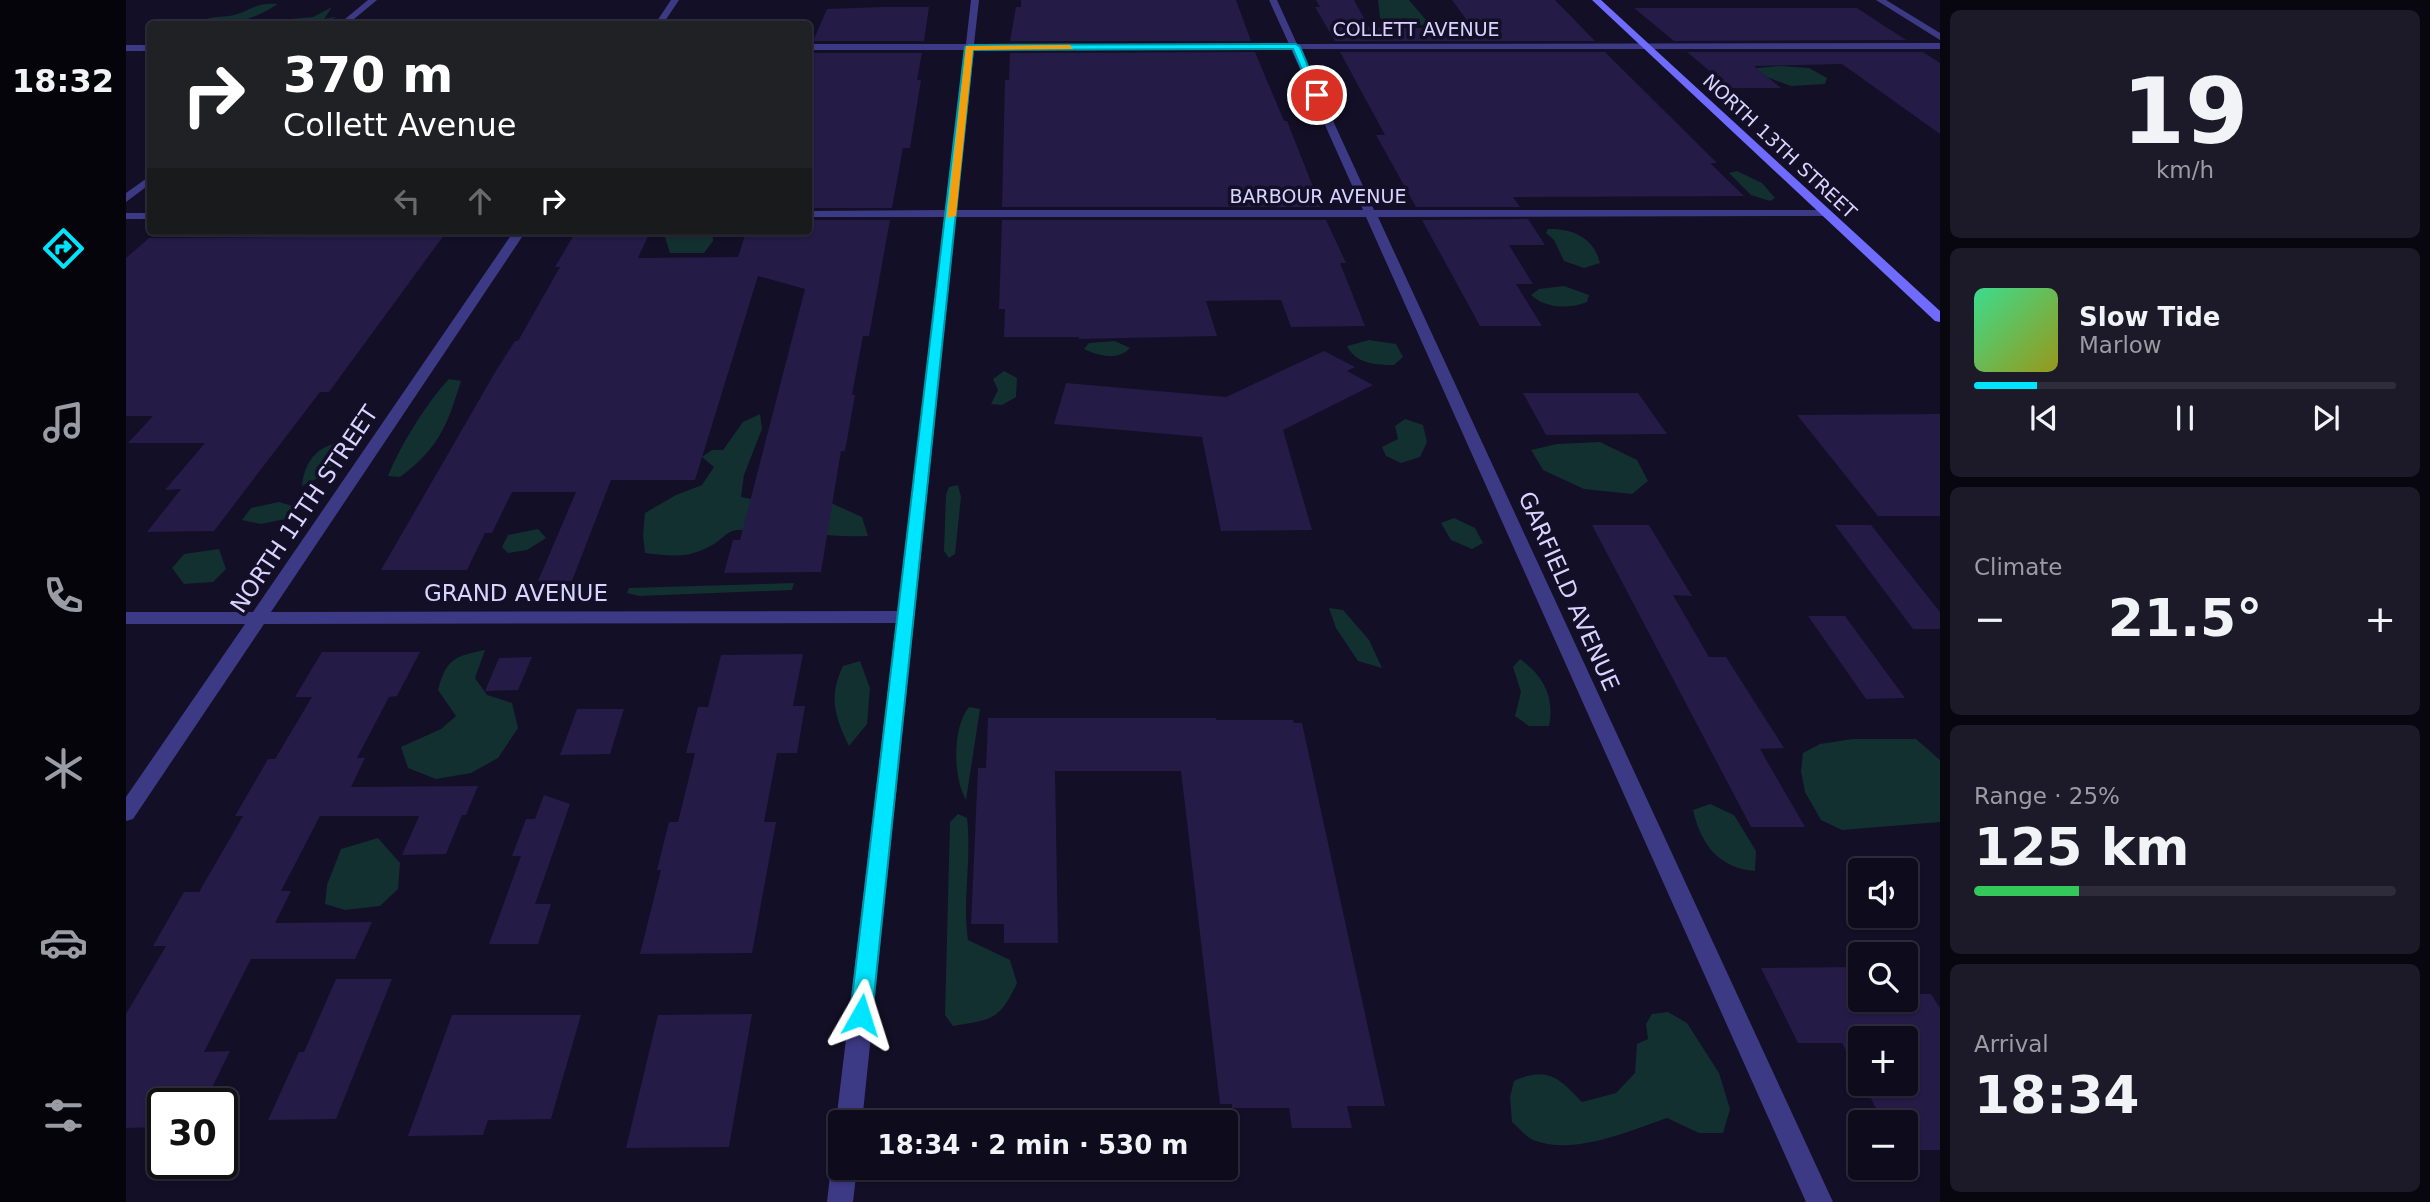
<!DOCTYPE html>
<meta charset="utf-8">
<style>
:root{--surface:#0e0b1c;--page:#1c1929;--text:#f1f3f6;--muted:#9b9ba3;--line:#2e2b3b;--accent:#00e5ff}
body{margin:0;font-family:"DejaVu Sans",sans-serif;background:var(--page);color:var(--text);height:100vh;display:flex;flex-direction:column;font-size:26px;white-space:nowrap}
*{box-sizing:border-box;margin:0}
p{font-size:23px;color:var(--muted)}
.icon{flex:none;width:38px;height:38px;fill:none;stroke:currentColor;stroke-width:2;stroke-linecap:round;stroke-linejoin:round}
.map{position:relative;flex:1;overflow:hidden}
.details{display:flex;flex-direction:column;gap:10px;padding:10px;background:#08060f;width:490px}
.details>*{flex:none}
.hud{position:absolute;left:21px;top:21px;width:665px;height:214px;border-radius:7px;box-shadow:0 2px 5px #0004,0 0 0 2px var(--line);background:#202124;color:#fff;overflow:hidden}
.controls{position:absolute;left:1722px;top:858px;display:grid;gap:14px}
.controls a{display:grid;place-items:center;width:70px;height:70px;border-radius:7px;background:var(--surface);box-shadow:0 2px 5px #0004,0 0 0 2px var(--line);font-size:35px}
.speed{position:absolute;left:21px;top:1088px;display:flex;gap:14px;font-size:35px;font-weight:700;text-align:center}
.speed>*{display:grid;place-content:center;width:91px;height:91px;border-radius:50%;background:var(--surface);box-shadow:0 2px 5px #0004,0 0 0 2px var(--line);line-height:1}
.speed .limit{border:4px solid #111;border-radius:10px;background:#fff;color:#111}
.pin{position:absolute;display:grid;place-items:center;width:60px;height:60px;color:#fff;margin:-30px;border:4px solid #fff;border-radius:50%;box-shadow:0 2px 7px #0007}
.me{position:absolute;width:77px;margin:-38px;rotate:6deg;stroke-linejoin:round;filter:drop-shadow(0 0 5px #0008)}
.turn{display:flex;align-items:center;gap:24px;height:147px;padding:0 21px;font-size:32px}
.turn .icon{width:91px;height:91px;stroke-width:2.5}
.turn b{display:block;font-size:49px;line-height:60px}
.lanes{display:flex;align-items:center;height:66px;padding:0 21px;background:#0003;justify-content:center;gap:35px;direction:ltr}
.lanes .off{opacity:.35}
.big{font-size:52px;font-weight:700;line-height:1.1}
.details .card{flex:1;display:flex;flex-direction:column;justify-content:center;gap:10px;min-width:0;padding:0 24px;border-radius:10px;background:var(--page)}
.details .dial{align-items:center;gap:0}
.dial b{font-size:91px;line-height:1}
.song{display:flex;align-items:center;gap:21px}
.cover{width:84px;height:84px;border-radius:10px;background:linear-gradient(135deg,hsl(150 70% 55%),hsl(60 70% 35%))}
.played{height:7px;border-radius:4px;background:linear-gradient(90deg,var(--accent) 15%,var(--line) 15%)}
.keys{display:flex;justify-content:space-around;direction:ltr}
.heat{display:flex;justify-content:space-between;align-items:center;font-size:38px;direction:ltr}
.charge{height:10px;border-radius:5px;background:linear-gradient(90deg,#34c759 25%,var(--line) 0)}
.trip{position:absolute;left:702px;top:1110px;width:410px;height:70px;border-radius:7px;background:var(--surface);box-shadow:0 2px 5px #0004,0 0 0 2px var(--line);font-weight:700;line-height:70px;text-align:center}
main{display:flex;flex:1;min-height:0}
.tab-bar{display:flex;flex-direction:column;width:126px;justify-content:space-around;align-items:center;background:#06040b;color:var(--muted)}
.tab-bar .icon{width:49px;height:49px}
.tab-bar .selected{color:var(--accent)}
.tab-bar b{font-size:32px;color:var(--text)}
.map>svg:first-child{display:block}
</style>
<main>
<nav class="tab-bar">
<b>18:32</b>
<svg class="icon selected" aria-label="directions" viewBox="0 0 24 24"><path d="M12 3l9 9-9 9-9-9zM9 14v-3h6M13 9l2 2-2 2"/></svg>
<svg class="icon" aria-label="music" viewBox="0 0 24 24"><path d="M9 18V5l10-2v13"/><circle cx="6" cy="18" r="3"/><circle cx="16" cy="16" r="3"/></svg>
<svg class="icon" aria-label="phone" viewBox="0 0 24 24"><path d="M5 4h4l2 5-3 2q2 4 5 5l2-3 5 2v4C11 20 4 13 5 4z"/></svg>
<svg class="icon" aria-label="climate" viewBox="0 0 24 24"><path d="M12 3v18M4 7l16 10M4 17L20 7"/></svg>
<svg class="icon" aria-label="car" viewBox="0 0 24 24"><path d="M5 17H2v-5l4-1 3-4h7l3 4 3 1v5h-3M9 17h6M6 11h13"/><circle cx="7" cy="17" r="2"/><circle cx="17" cy="17" r="2"/></svg>
<svg class="icon" aria-label="filters" viewBox="0 0 24 24"><path d="M4 7h16M4 17h16"/><circle cx="9" cy="7" r="2"/><circle cx="15" cy="17" r="2"/></svg>
</nav>
<div class="map">
<svg width="1814" height="1202" viewBox="0 0 1814 1202">
<rect width="100%" height="100%" fill="#130f26"/>
<!-- green -->
<path fill="#12302f" d="M1252,0H1283L1300,20L1299,25L1261,23L1254,18Z
M152,4C126,21 101,27 70,24C82,15 95,18 108,15C127,10 129,2 152,4Z
M206,7L198,19L210,17L200,24L118,23L187,17Z
M1655,66L1683,68L1701,78L1699,84L1665,86L1630,73L1631,68Z
M1611,171L1636,183L1649,198L1644,201L1625,195L1603,173Z
M1422,229C1447,228 1468,238 1474,263L1458,268L1438,261L1428,240L1420,233Z
M537,231H587V241L578,253H544Z
M1438,286L1463,295L1461,302C1443,309 1420,309 1405,295L1413,289Z
M1243,340L1270,344L1277,357L1268,365C1250,365 1230,364 1221,346Z
M989,341L1004,348C992,361 973,356 958,349L963,343Z
M878,371L891,378L890,397L876,405L865,404L872,390L867,379Z
M323,379L335,381C321,426 313,448 274,477L262,476C274,446 301,402 323,379Z
M634,414L636,429L618,475L615,497L659,505L705,503L736,517L742,536C698,538 655,528 611,530C601,531 596,539 588,544C563,559 547,556 519,553L517,535L519,513L550,495L576,485L588,467L576,457L586,450H597L617,422Z
M1279,419L1297,425L1301,442L1294,457L1275,463L1260,456L1256,447L1272,439L1269,426Z
M1474,442L1511,460L1522,481L1506,494L1458,489L1417,470L1405,450L1431,444Z
M207,444L213,450C207,471 195,477 176,486C178,466 187,450 207,444Z
M832,485L835,497L829,554L823,558L818,551L820,495L823,487Z
M153,502L173,508L164,518L135,524L116,520L125,508Z
M1328,518L1349,528L1357,543L1346,549L1325,540L1315,523Z
M412,529L420,538L401,550L382,553L376,547L382,535Z
M93,549L100,569L87,582L58,584L46,568L58,554Z
M668,583L666,590L513,596L501,593L503,588Z
M1203,608L1217,610L1243,640L1256,668L1232,661L1210,628Z
M359,650L349,678L361,695L386,703L392,728L372,758L345,773L310,779L282,768L275,747L315,729L330,716L312,690C320,659 329,656 359,650Z
M1394,659C1417,675 1429,697 1423,726H1403L1389,716L1395,692L1387,667Z
M734,661L744,688L741,724L723,746C709,717 702,697 717,666Z
M843,707L854,709L840,800C827,778 826,727 843,707Z
M1727,739H1790L1814,760V822L1716,830L1695,820L1679,792L1675,771L1677,753L1694,744Z
M1584,804L1608,815L1630,851L1629,871C1592,868 1575,844 1567,810Z
M832,814L841,818C846,859 836,899 842,940L884,960L891,983C873,1021 867,1019 827,1026L819,1015L824,822Z
M252,838L274,863L272,889L254,906L219,910L199,904L201,885L215,849Z
M1542,1012L1561,1023L1593,1073L1604,1109L1597,1133H1573L1541,1118C1503,1131 1448,1156 1407,1140C1400,1137 1392,1127 1386,1122L1384,1097L1388,1081C1422,1065 1434,1079 1456,1102L1490,1093L1509,1073L1511,1044L1522,1039L1520,1024L1526,1014Z"/>
<!-- building -->
<path fill="#241b47" d="M895,0H1110L1125,41H884L890,7H895Z
M1190,0H1228L1243,27L1260,28H1343L1335,19H1340L1326,0H1429L1469,41H1209L1189,7H1194Z
M756,7H803L798,41H687L701,9Z
M1508,8H1731L1780,40L1548,41Z
M1129,52L1158,121H1161L1195,207H876L879,80H883L884,53Z
M1214,52H1479L1591,163H1584L1618,196L1387,197L1394,207H1290L1250,135H1259Z
M1561,52H1797L1814,63V134L1716,64L1628,66L1655,88H1604Z
M682,53H796L791,80H795L784,148H777L766,208H682Z
M1402,219L1419,245H1383L1407,284H1390L1416,326H1354L1296,220Z
M682,220H764L743,336H737L726,395H729L719,451H715L695,572L598,573L607,540H614L679,289L632,276L569,480H485L446,581H412L450,492H386L366,533H359L341,570H255L371,369L389,341H392L434,267H429L449,233L524,232L512,258L612,257L620,232H682Z
M876,220H1200L1220,263H1214L1239,326L1165,327L1155,300L1080,301L1091,336L953,339V337H878L879,309H873Z
M321,231L203,392H194L88,531L21,532L55,489L39,490L79,443H2L27,416H0V258L23,238L185,237L190,232Z
M1198,351L1229,367L1221,371L1247,385L1157,430L1186,530L1095,531L1076,437L928,424L940,383L1100,397Z
M1397,393H1512L1541,434L1420,435Z
M1814,414V516H1752L1671,415Z
M1466,525H1523L1566,596L1547,595L1583,657H1600L1658,748L1634,749L1679,827H1625Z
M1709,525H1745L1814,612V629H1787Z
M1682,616H1719L1779,698L1740,699Z
M196,652H294L271,696L263,697L231,758H239L225,787L352,786L340,815H336L320,854L276,855L293,816H194L155,891H165L149,923L246,922L229,959H125L78,1052L104,1051L78,1104H37V1127L0,1128V1014L40,946H27L58,892H73L117,816H109L142,759H149L186,697H169Z
M677,654L667,706H679L671,753H651L638,822H650L626,953L514,954L535,870H531L543,822H552L569,753H560L572,707H582L595,655Z
M406,657L392,690L359,691L373,658Z
M451,709H498L484,754L434,755Z
M862,718H1090V720H1167L1168,723H1176L1259,1106H1221L1226,1128H1166L1163,1108H1106V1104H1094L1055,771H929L932,943H878V924H845L852,768H860Z
M418,795L444,804L409,904H425L412,944H363L395,856H386L400,819H409Z
M1734,967V999H1780V994H1805L1814,1008V1150H1780V1122H1757L1737,1083H1780V1038H1734V1078L1716,1043H1672L1635,968Z
M210,979H266L210,1119L142,1120L173,1052H178Z
M626,1014L603,1147L500,1148L532,1015Z
M326,1015H455L425,1119L362,1120L357,1135L282,1136Z"/>
<g fill="none" stroke-linecap="round" stroke-linejoin="round">
<!-- street -->
<path fill="#3d3a85" fill-rule="evenodd" d="M242,0H251L222,24H213Z
M545,0H553L537,24H529Z
M845,0H853L848,44H1163L1143,0H1151L1171,44L1814,43V49H1174L1248,210H1701L1707,213L1701,216L1252,217L1707,1202H1680L1240,217H830L736,1122H714V1130L710,1122L770,623L138,624L7,819L0,821V797L119,624H0V612H127L388,231H400L145,612L772,611L819,217H682V211L820,210L839,50H682V44H840ZM1165,49L1237,210H831L848,50Z
M1750,0H1760L1814,33V40Z
M0,45H24V51H0Z
M24,176V184L0,202V193Z
M0,213H24V219H0Z
M714,1156V1167H731L727,1202H701L705,1167L709,1158Z"/>
<!-- secondary -->
<path fill="#6f6bff" fill-rule="evenodd" d="M1466,0H1475L1814,311V322L1809,321Z"/>
</g>
<!-- route -->
<path fill="#00e5ff" stroke="#0095a6" stroke-width="2" d="M1170,44L1174,47L1195,97L1187,95L1167,49L847,50L746,1015L742,1022L735,1025L727,1022L724,1015L839,47L843,45Z"/>
<!-- slow -->
<path fill="#f59e0b" d="M944,45L947,49L847,50L830,216L821,218L840,46Z"/>
<g text-anchor="middle" stroke-width="7" stroke-linejoin="round" paint-order="stroke">
<!-- far-street labels -->
<g font-size="19" fill="#d9d4ff" stroke="#130f26">
<text x="1290" y="36">COLLETT AVENUE</text>
<text transform="translate(1654 146) rotate(43)" y="7">NORTH 13TH STREET</text>
<text x="1192" y="203">BARBOUR AVENUE</text>
</g>
<!-- street labels -->
<g font-size="23" fill="#d9d4ff" stroke="#130f26">
<text transform="translate(178 509) rotate(-56)" y="8">NORTH 11TH STREET</text>
<text transform="translate(1443 591) rotate(66)" y="8">GARFIELD AVENUE</text>
<text x="390" y="601">GRAND AVENUE</text>
</g>
</g>
</svg>
<div class="controls">
<a><svg class="icon" aria-label="sound" viewBox="0 0 24 24"><path d="M4 9h4l5-4v14l-5-4H4zM17 9q2 3 0 6"/></svg></a>
<a><svg class="icon" aria-label="search" viewBox="0 0 24 24"><circle cx="10" cy="10" r="6"/><path d="M15 15l6 6"/></svg></a>
<a>+</a>
<a>−</a>
</div>
<div class="speed"><div class="limit">30</div></div>
<div class="pin" style="left:1191px;top:95px;background:#d93025"><svg class="icon" aria-label="arrive" viewBox="0 0 24 24"><path d="M6 21V4h12l-3 4 3 4H6"/></svg></div>
<svg class="me" style="left:735px;top:1015px" viewBox="-20 -20 40 40"><path d="M0-17L14 15 0 8-14 15z" fill="#00e5ff" stroke="#fff" stroke-width="4"/></svg>
<div class="trip">18:34 · 2 min · 530 m</div>
<div class="hud">
<div class="turn"><svg class="icon" aria-label="right" viewBox="0 0 24 24"><path d="M7 20v-9h11M14 6l5 5-5 5"/></svg><div><b>370 m</b>Collett Avenue</div></div>
<div class="lanes"><svg class="icon off" aria-label="left" viewBox="0 0 24 24"><path d="M17 20v-9H6M10 6l-5 5 5 5"/></svg><svg class="icon off" aria-label="ahead" viewBox="0 0 24 24"><path d="M12 20V5M6 11l6-6 6 6"/></svg><svg class="icon" aria-label="right" viewBox="0 0 24 24"><path d="M7 20v-9h11M14 6l5 5-5 5"/></svg></div>
</div>
</div>
<section class="details">
<div class="card dial"><b>19</b><p>km/h</p></div>
<div class="card">
<div class="song"><i class="cover"></i><div><b>Slow Tide</b><p>Marlow</p></div></div>
<div class="played"></div>
<div class="keys"><svg class="icon" aria-label="previous" viewBox="0 0 24 24"><path d="M18 5L8 12l10 7zM5 5v14"/></svg><svg class="icon" aria-label="pause" viewBox="0 0 24 24"><path d="M8 5v14M16 5v14"/></svg><svg class="icon" aria-label="next" viewBox="0 0 24 24"><path d="M6 5l10 7-10 7zM19 5v14"/></svg></div>
</div>
<div class="card"><p>Climate</p>
<div class="heat"><a>−</a><b class="big">21.5°</b><a>+</a></div>
</div>
<div class="card"><p>Range · 25%</p><b class="big">125 km</b><div class="charge"></div></div>
<div class="card"><p>Arrival</p><b class="big">18:34</b></div>
</section>
</main>
